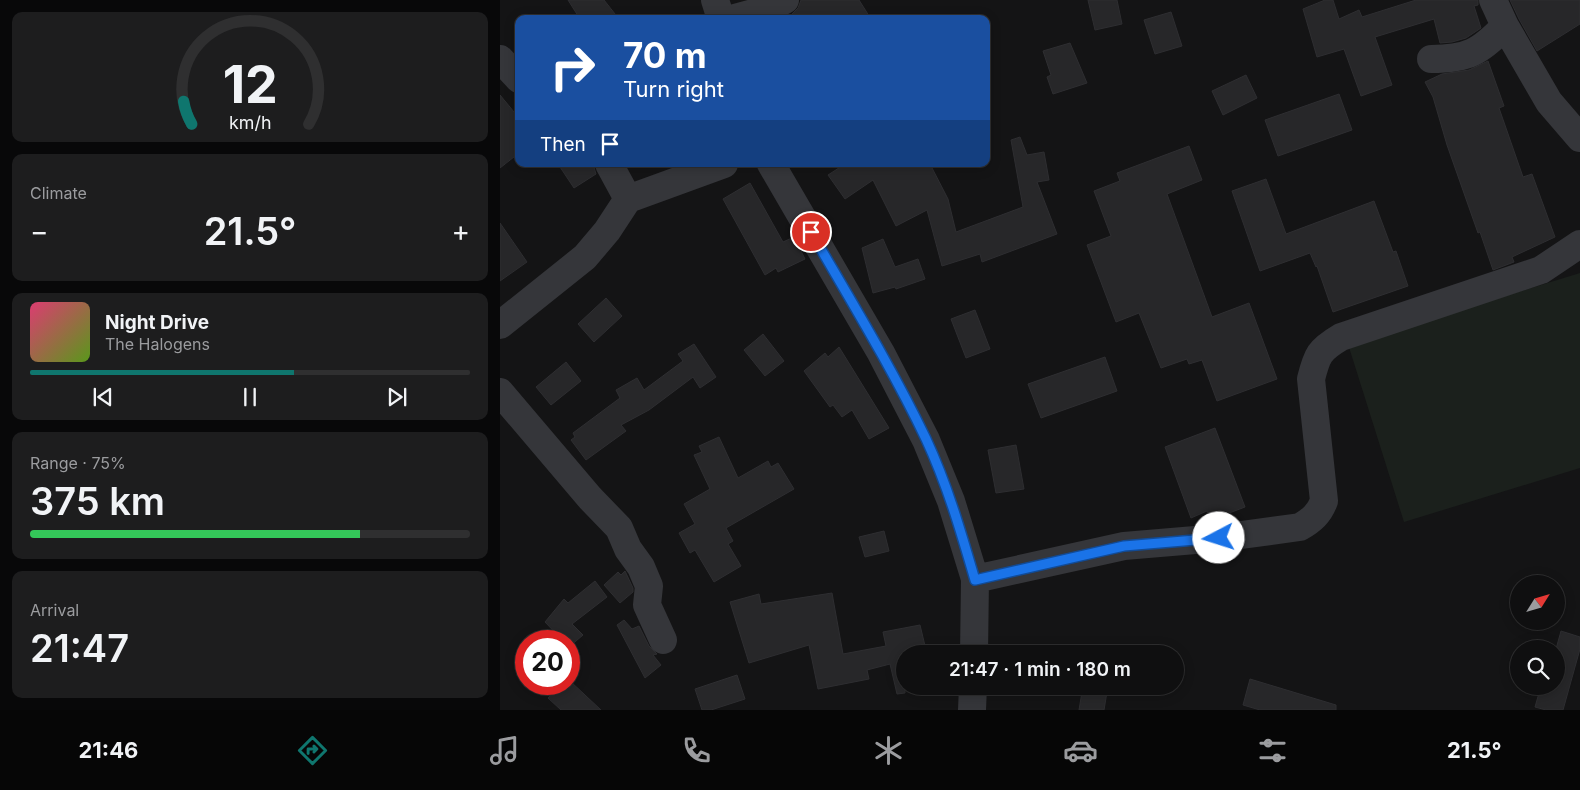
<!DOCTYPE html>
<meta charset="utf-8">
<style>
:root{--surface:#0f0f10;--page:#1d1d1e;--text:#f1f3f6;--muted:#9b9c9f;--line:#2f2f30;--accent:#0f766e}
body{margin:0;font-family:Inter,sans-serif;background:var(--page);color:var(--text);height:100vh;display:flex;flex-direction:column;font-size:19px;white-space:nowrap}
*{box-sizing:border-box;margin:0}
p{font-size:16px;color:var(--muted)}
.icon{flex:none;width:28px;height:28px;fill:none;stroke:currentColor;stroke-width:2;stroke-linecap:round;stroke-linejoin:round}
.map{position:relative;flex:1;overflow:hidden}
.sheet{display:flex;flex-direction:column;gap:12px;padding:12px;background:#080809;width:500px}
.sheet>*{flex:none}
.guide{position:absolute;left:15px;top:15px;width:475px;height:152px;border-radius:10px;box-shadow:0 2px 12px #0003,0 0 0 1px var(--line);background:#1a4fa0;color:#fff;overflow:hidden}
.needle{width:32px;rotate:53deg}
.fabs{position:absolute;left:1010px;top:575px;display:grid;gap:10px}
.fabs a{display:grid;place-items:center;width:55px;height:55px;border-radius:50%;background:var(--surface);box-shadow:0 2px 12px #0003,0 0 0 1px var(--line);font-size:25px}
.speed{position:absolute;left:15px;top:630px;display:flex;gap:10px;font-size:25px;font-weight:700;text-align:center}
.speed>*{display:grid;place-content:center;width:65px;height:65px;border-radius:50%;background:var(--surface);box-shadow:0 2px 12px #0003,0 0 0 1px var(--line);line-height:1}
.speed .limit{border:8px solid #d22;background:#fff;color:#111}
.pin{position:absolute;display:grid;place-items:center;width:42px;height:42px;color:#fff;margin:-21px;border:2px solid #fff;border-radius:50%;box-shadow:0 1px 5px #0007}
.me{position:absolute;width:55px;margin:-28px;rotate:265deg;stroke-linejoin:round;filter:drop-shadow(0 0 4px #0008)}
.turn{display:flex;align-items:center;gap:18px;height:105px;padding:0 25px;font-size:22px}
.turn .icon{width:65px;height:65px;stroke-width:2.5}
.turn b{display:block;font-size:35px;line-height:42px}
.then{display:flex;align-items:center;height:48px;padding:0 25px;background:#0003;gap:10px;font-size:19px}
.big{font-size:38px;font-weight:600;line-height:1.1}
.sheet .card{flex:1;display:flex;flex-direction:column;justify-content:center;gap:8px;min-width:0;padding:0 18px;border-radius:10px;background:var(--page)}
.sheet .dial{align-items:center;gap:0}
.dial svg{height:130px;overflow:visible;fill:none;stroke:var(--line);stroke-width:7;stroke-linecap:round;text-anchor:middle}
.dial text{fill:var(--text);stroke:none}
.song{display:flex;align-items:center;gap:15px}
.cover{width:60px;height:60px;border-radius:8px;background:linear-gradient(135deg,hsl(340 70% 55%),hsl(90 70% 35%))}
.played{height:5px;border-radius:2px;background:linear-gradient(90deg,var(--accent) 60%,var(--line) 60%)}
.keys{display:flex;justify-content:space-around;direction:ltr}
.heat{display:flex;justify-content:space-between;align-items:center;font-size:28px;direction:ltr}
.charge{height:8px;border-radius:4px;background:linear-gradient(90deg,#34c759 75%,var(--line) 0)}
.trip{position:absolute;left:396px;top:645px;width:288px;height:50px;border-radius:25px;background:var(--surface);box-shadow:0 2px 12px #0003,0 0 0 1px var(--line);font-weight:600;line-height:50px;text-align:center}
.tabs{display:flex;height:80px;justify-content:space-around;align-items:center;background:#060606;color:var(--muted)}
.tabs .icon{width:35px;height:35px}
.tabs .current{color:var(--accent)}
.tabs b{font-size:22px;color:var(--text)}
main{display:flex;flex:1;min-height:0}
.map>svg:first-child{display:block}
</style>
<main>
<section class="sheet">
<div class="card dial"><svg viewBox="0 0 100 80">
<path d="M14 69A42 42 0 1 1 86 69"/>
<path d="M14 69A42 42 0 0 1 9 55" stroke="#0f766e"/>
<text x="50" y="56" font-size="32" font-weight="700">12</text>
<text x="50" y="72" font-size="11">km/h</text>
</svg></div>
<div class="card"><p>Climate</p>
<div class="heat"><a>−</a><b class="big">21.5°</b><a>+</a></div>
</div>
<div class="card">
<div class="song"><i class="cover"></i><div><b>Night Drive</b><p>The Halogens</p></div></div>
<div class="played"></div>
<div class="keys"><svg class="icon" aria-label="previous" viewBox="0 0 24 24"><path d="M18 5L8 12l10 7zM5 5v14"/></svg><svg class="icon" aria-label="pause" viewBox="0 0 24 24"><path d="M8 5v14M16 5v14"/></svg><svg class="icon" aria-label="next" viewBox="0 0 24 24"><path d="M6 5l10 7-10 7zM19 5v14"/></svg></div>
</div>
<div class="card"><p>Range · 75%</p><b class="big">375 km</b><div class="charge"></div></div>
<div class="card"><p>Arrival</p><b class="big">21:47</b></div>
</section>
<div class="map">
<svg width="1080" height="710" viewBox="0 0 1080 710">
<rect width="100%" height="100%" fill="#141415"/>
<!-- green -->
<path fill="#1b201c" d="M1080,273V468L904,522L848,344Z"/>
<!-- building -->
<path fill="#272729" stroke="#2e2e31" d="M68,0H104L119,19H80Z
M301,0H359L371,19H295L292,14L298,8Z
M588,0H617L622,24L595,30Z
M825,0H833L839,19L859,10L862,17L916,0H978V5L974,6L981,28L966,38L952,42L940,43L934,19L875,37L892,85L861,96L844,49L817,57L803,9Z
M1010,0H1080V24L1037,51L1019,19Z
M671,12L682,46L655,54L644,20Z
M570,43L587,83L553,94L547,77L551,75L543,51Z
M988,61L1004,106L999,108L1023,177L1032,174L1055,237L1012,257L1014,262L993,270L980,232L978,233L947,145L933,97L925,82L942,74L969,70Z
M746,75L757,98L723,115L712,91Z
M839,94L852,130L778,156L765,120Z
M0,95L19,118V153L0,168Z
M520,137L527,155L544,152L549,180L537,182L557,234L482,262L480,254L442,266L427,210L396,226L373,180L345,199L328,175L345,164H430L448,199L456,232L523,207L511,140Z
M689,146L702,180L667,194L712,317L749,303L777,379L717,401L702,360L689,364L687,359L661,368L639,313L616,322L587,245L611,236L594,191L620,181L617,173Z
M58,164H93L96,174L74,188Z
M766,179L786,234L874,201L893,252L896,251L908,286L833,312L817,266L816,267L810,253L760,271L732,191Z
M250,183L283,242L294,237L305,259L278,272L276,268L265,275L223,199Z
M0,223L27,262L0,281Z
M383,239L395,267L418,259L425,279L396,289L395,287L373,293L362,248Z
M106,298L122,316L94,342L78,324Z
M475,310L490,349L466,358L451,319Z
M263,334L284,361L265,376L244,350Z
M194,344L216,377L200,388L193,377L149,410L121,425L126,431L86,460L71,440L75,437L73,433L120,398L116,390L137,378L144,390L183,361L178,354Z
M339,347L389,428L369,439L352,410L342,417L333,405L330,407L304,371L325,353L328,357Z
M605,357L617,391L541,418L528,384Z
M66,362L81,381L51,405L36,387Z
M715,428L745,507L711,520L707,511L691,518L665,447Z
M219,437L238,478L268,461L271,467L278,463L294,489L226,528L233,541L228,544L241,566L214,582L195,550L190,553L179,533L195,524L184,504L210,489L194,455L202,452L199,446Z
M516,445L524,489L496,493L488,450Z
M384,531L389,551L365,557L359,537Z
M125,571L133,588V592L120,603L104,585L118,572L121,575Z
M95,581L107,597L72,624L83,635L69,647V641H63L45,622L64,599L68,603Z
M332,593L343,654L386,646L383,632L420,625L426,650L405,654V693L397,694L390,664L367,670L369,679L318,689L309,645L249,663L230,602L259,594L261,604Z
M124,620L132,629L139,626L149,646L157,654L153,655L161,665L145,678L117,625Z
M1061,631L1080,637V649L1063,710H1046L1035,707L1041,686H1056V649Z
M237,675L245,699L211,710H202L195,689Z
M750,679L836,705V710H760L743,705Z
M69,680L101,710H61L48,698L61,684H69Z
M583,686H608L604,710H579Z"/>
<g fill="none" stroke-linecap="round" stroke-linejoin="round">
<!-- minor -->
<path stroke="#35363a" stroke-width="28" d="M215,0L221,19
M993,0L1005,26L1049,102L1080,138
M231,19L268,9L285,0
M0,59L19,79
M931,59C968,59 980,52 1005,26
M109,164L128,199
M271,164L381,353L426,440L451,501L475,579L474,654
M0,325L85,257L107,231L128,199L224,164
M0,392L90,498L119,528L128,549L141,567L149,586L147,605L163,640
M475,579L624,546L719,538L800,527C812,520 819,514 824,501L811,379C817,355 819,350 841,337L1041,270L1080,244
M472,710L473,686"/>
</g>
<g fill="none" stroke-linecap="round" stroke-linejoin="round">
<defs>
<path id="route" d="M311,232C351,301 392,368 426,439C447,484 461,532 475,580L624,546L719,538"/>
</defs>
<!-- route casing -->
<use href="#route" stroke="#114b97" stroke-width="12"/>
<!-- route -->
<use href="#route" stroke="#1a73e8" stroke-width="9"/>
</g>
</svg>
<div class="fabs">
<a><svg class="needle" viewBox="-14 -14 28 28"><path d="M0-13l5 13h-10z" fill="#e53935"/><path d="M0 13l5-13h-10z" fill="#9b9c9f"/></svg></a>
<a><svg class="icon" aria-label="search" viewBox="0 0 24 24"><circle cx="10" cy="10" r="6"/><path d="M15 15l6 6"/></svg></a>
</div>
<div class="speed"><div class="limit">20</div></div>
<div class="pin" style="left:311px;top:232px;background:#d93025"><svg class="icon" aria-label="arrive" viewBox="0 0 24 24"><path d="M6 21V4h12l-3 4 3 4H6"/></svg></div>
<svg class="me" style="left:719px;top:538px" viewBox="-20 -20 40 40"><circle r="19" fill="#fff"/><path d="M0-13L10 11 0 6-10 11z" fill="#1a73e8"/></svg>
<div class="trip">21:47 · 1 min · 180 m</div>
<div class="guide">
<div class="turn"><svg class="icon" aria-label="right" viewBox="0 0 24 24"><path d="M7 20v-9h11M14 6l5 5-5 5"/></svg><div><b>70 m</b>Turn right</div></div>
<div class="then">Then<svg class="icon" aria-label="arrive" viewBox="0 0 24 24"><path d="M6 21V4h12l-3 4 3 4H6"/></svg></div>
</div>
</div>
</main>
<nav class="tabs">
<b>21:46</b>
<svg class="icon current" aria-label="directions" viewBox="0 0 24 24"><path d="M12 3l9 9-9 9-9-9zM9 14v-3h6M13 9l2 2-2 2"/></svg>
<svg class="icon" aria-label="music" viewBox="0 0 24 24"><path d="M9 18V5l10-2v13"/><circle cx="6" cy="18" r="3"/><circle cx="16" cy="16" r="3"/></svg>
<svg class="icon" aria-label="phone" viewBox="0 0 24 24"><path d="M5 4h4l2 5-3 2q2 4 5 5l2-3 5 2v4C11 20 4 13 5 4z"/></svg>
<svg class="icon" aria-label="climate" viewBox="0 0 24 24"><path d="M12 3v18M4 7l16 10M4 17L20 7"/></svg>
<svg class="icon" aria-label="car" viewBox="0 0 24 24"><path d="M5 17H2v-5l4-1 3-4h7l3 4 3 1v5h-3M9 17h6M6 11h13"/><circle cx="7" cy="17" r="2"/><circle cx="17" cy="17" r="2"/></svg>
<svg class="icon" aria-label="filters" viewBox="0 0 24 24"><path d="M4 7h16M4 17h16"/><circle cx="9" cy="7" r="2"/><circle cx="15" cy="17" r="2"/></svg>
<b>21.5°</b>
</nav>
